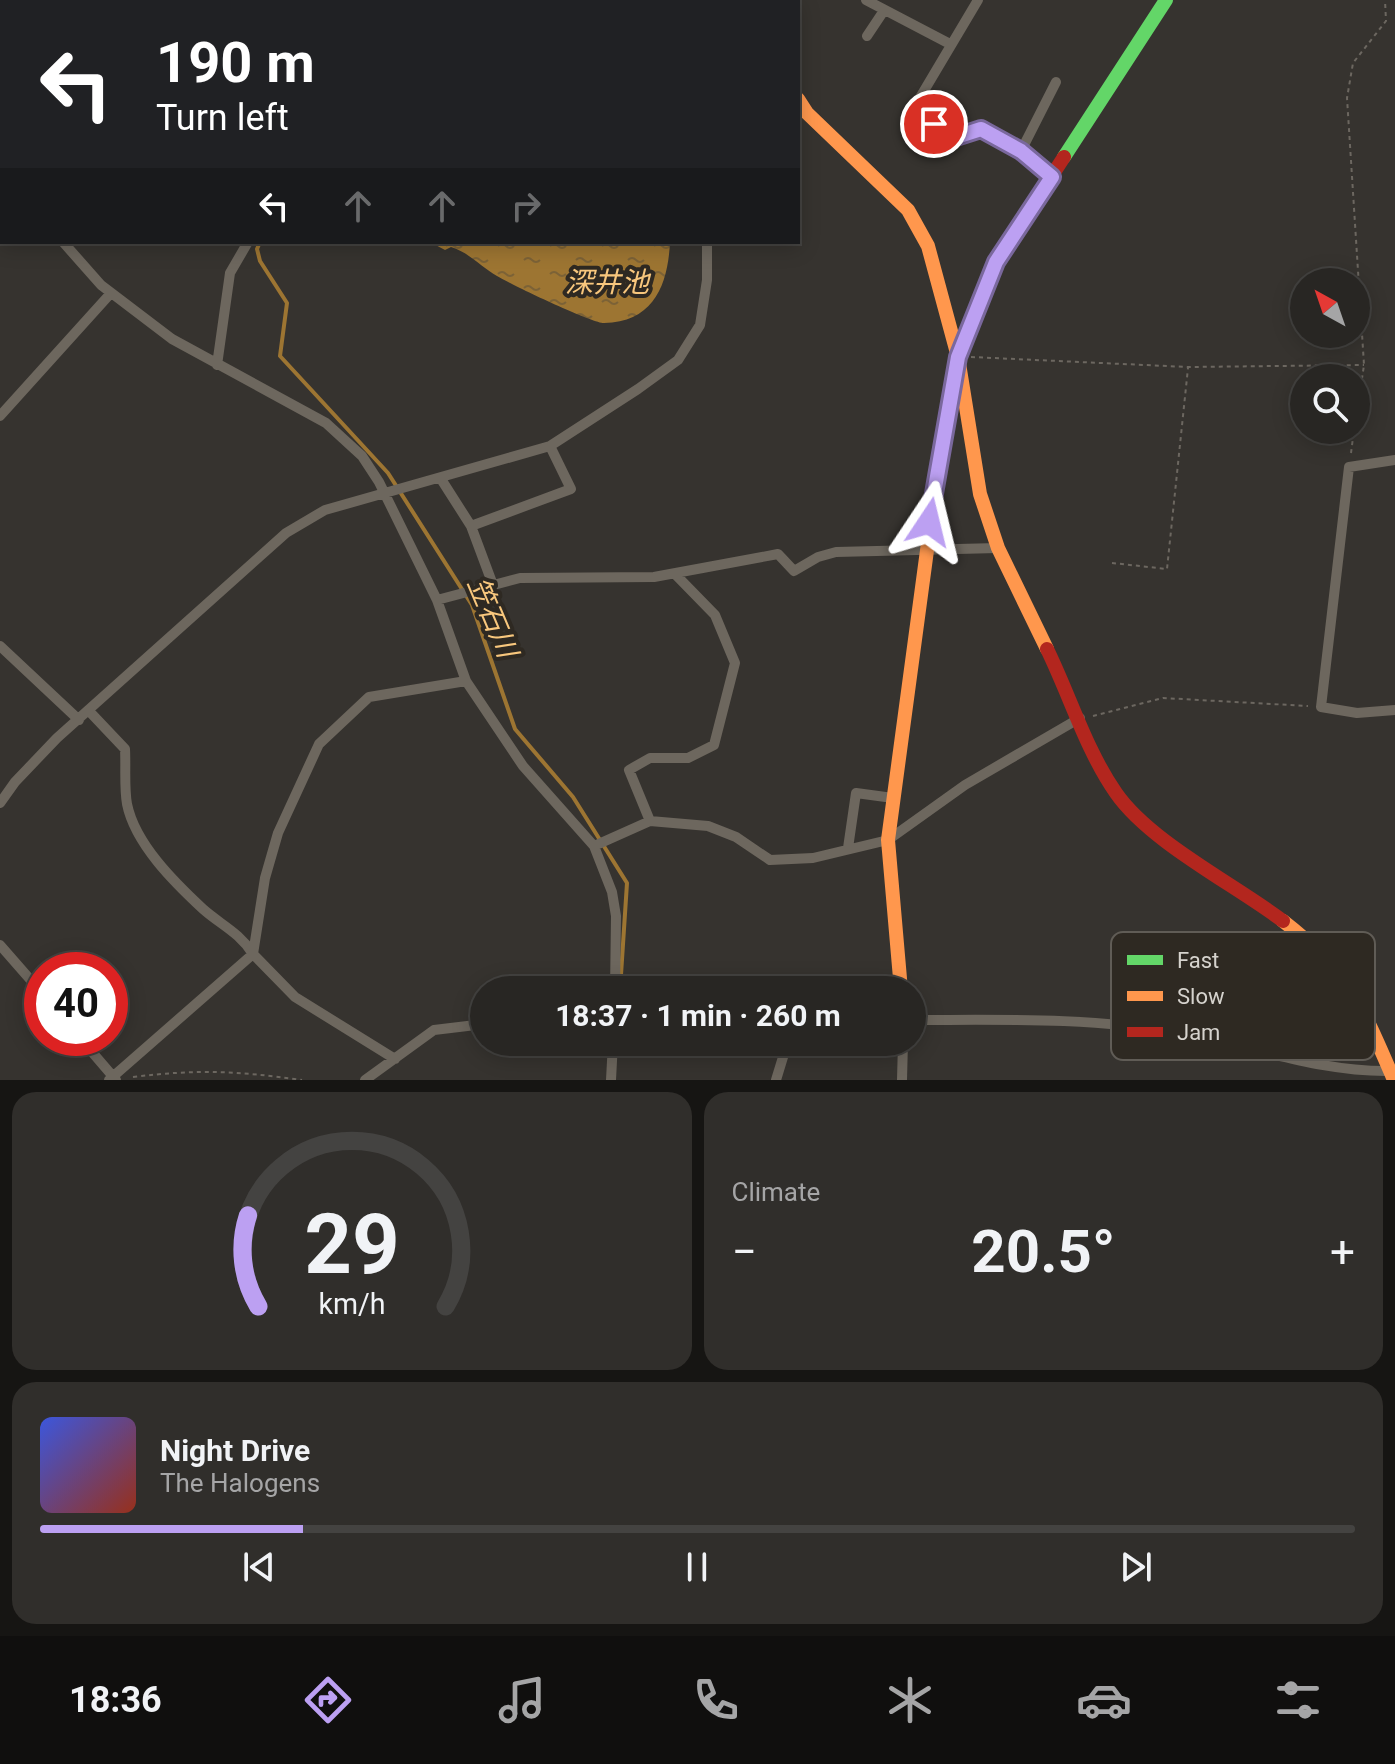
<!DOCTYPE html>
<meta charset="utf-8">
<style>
:root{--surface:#282623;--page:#302e2b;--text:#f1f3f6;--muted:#a5a5a6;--line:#444341;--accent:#bca0f2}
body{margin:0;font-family:Roboto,"Noto Sans JP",sans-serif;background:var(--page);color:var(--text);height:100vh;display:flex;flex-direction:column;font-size:30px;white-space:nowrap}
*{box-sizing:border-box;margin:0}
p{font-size:26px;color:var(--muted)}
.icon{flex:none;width:44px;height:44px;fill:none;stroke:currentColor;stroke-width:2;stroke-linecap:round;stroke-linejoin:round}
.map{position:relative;height:1080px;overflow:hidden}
.details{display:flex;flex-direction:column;gap:12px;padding:12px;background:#161513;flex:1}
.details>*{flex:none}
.banner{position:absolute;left:0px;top:0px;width:800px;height:244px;box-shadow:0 4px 20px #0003,0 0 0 2px var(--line);background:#202124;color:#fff;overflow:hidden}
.needle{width:52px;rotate:320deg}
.fabs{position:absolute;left:1290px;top:268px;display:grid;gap:16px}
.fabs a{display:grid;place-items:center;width:80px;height:80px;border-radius:50%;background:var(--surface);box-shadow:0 4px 20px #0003,0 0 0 2px var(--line);font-size:40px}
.speed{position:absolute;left:24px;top:952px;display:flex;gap:16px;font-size:40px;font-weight:700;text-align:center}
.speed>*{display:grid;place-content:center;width:104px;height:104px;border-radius:50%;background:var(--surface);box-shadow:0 4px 20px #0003,0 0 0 2px var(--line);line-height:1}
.speed .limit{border:12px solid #d22;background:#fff;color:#111}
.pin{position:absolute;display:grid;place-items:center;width:68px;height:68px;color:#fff;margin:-34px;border:4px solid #fff;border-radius:50%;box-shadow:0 2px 8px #0007}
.me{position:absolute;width:88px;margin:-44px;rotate:10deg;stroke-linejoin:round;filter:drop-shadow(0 0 6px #0008)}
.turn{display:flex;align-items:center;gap:28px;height:168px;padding:0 24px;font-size:36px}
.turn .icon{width:104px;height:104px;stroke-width:2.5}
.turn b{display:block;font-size:56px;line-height:68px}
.lanes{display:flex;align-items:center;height:76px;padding:0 24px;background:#0003;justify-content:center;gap:40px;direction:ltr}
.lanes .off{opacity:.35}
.big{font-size:60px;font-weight:700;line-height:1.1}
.details .widget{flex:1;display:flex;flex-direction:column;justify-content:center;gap:12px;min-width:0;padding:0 28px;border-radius:24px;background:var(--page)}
.details .dial{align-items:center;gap:0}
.dial svg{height:208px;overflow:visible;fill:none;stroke:var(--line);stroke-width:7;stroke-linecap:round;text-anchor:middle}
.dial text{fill:var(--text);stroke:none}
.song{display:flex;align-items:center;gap:24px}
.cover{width:96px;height:96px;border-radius:12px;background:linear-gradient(135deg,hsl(230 70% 55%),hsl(10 70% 35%))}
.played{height:8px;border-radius:4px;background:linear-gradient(90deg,var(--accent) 20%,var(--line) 20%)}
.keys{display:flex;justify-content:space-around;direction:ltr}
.heat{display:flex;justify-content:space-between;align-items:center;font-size:44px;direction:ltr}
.details .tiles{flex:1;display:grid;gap:12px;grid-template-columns:1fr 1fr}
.widget:last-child{grid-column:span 2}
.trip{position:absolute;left:470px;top:976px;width:456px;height:80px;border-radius:40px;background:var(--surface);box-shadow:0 4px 20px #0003,0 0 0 2px var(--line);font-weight:700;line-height:80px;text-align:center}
.tabs{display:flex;height:128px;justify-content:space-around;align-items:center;background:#100f0e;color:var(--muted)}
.tabs .icon{width:56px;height:56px}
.tabs .selected{color:var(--accent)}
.tabs b{font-size:36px;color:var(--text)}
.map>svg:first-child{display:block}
</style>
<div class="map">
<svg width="1395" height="1080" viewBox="0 0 1395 1080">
<defs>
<pattern id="water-ripples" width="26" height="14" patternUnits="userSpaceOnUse" patternTransform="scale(2)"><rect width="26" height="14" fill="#9d7532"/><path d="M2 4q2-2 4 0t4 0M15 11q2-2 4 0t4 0" fill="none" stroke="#7c6236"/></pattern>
</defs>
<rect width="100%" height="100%" fill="#36332f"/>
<!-- water -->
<path fill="url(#water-ripples)" d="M430,242H670C668,283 655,322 604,323C592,323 512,285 497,276C481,267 470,253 451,247L445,250Z"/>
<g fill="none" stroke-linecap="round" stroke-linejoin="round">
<!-- stream -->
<path stroke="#9d7532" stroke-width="4" d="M338,2L339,0
M260,242L257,249L260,261L287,303L280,356L388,473L472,605L515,729L573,797L627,883L620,990"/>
<!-- path -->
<path stroke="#6c6760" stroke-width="2" stroke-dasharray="4 4" stroke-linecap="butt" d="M164,0L166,2
M639,0L643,2
M971,357L1188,367L1364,365
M1356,419L1364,365L1347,98L1353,63L1386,21L1385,0
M1351,453L1354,430
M1112,563L1167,569L1188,368
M1093,716L1163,698L1308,706
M133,1077C198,1069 237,1071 302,1080"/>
<!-- street -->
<path stroke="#6d675e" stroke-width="10" d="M866,0L950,44
M978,0L912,111L956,137L981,129L1021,151L1052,177
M330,2L331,0
M867,36L883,12
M1021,151L1056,82
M0,181L2,183
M63,242L101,285L172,339L326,423L362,456L379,482L437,600L466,681L523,766L594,846L612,892L616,916L615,990
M217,365L230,273L248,242
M0,416L111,293
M1395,460L1349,467L1321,707L1357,713L1395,710
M441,479L471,526L493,585
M471,526L571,489L550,446
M437,600L520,578L654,577L778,554L794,571L818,557L836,552L998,548
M0,646L79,720
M89,711L125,749C126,767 124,787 127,804C135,844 175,883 203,909C221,925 239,932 253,954
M0,803L15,782L57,738L286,533L325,510L550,446L638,389L678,360L700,325L707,280V242
M650,821L629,770L650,758H688L714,745L735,663L715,615L675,574
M594,846L650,821L708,826L736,837L770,860L813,858L888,840L965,785L1080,718
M848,848L856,793L893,798
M0,945L42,993
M253,954L265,878L278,833L319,744L369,697L466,681
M912,1020C1001,1020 1091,1017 1179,1033C1250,1045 1319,1073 1393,1071
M80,1038L116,1080
M774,1042L813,1048L834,1042
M109,1080L253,954L295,997L395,1059
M365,1080L434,1030L484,1024
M611,1080L613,1042
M776,1080L787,1044
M902,1080L903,1042"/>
<!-- fast -->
<path stroke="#63d668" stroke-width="14" d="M790,2L791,0
M1064,157L1166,0"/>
<!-- slow -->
<path stroke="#ff974d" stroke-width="14" d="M798,99L807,113L908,210L928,246L958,357L980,494L998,548L1047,649
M1283,921C1349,972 1362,1006 1394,1080
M901,990L888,840L935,491"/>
<!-- jam -->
<path stroke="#b3261e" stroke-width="14" d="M935,491L958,357L996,262L1064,157
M1047,649C1070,696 1086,750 1116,793C1150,842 1234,884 1283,921"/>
</g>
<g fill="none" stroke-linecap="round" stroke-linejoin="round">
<defs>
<path id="route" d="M929,522L958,357L996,262L1052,177L1021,151L981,129L956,137L934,124"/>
</defs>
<!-- route casing -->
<use href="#route" stroke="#7a689d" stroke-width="20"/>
<!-- route -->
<use href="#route" stroke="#bca0f2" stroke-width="14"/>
</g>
<g text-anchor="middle" stroke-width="8" stroke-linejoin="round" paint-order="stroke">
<!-- water labels -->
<g font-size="28" font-style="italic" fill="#f8c77d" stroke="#2e2922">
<text x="607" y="292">深井池</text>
<text transform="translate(493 617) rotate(67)" y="10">笠石川</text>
</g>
</g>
<!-- legend -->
<rect x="1111" y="932" width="264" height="128" rx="12" fill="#2e2922" stroke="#605c56" stroke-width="2"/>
<rect x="1127" y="955" width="36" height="10" fill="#63d668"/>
<rect x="1127" y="991" width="36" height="10" fill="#ff974d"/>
<rect x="1127" y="1027" width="36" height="10" fill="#b3261e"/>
<g font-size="22" fill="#d6d3ce">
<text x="1177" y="968">Fast</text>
<text x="1177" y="1004">Slow</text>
<text x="1177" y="1040">Jam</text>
</g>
</svg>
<div class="fabs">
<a><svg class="needle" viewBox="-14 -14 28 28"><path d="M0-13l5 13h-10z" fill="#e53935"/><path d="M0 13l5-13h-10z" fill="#a5a5a6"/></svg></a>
<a><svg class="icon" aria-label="search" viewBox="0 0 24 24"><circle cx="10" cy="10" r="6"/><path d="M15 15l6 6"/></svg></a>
</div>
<div class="speed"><div class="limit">40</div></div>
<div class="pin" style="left:934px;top:124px;background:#d93025"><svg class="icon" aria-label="arrive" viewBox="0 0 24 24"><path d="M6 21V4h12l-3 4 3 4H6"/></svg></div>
<svg class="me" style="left:929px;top:522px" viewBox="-20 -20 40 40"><path d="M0-17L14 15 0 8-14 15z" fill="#bca0f2" stroke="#fff" stroke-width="4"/></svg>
<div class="trip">18:37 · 1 min · 260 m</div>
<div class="banner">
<div class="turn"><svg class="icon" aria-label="left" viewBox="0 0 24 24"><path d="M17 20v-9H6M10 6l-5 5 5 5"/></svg><div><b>190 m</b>Turn left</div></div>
<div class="lanes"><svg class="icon" aria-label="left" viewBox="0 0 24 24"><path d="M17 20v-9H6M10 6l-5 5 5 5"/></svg><svg class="icon off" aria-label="ahead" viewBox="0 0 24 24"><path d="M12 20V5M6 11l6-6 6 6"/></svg><svg class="icon off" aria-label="ahead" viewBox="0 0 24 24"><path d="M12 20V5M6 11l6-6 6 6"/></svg><svg class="icon off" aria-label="right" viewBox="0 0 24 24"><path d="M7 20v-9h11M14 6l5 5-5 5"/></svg></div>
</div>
</div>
<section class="details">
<div class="tiles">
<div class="widget dial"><svg viewBox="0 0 100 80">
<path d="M14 69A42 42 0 1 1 86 69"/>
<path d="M14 69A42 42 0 0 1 10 34" stroke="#bca0f2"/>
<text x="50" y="56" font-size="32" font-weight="700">29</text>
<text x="50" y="72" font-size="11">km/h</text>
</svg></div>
<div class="widget"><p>Climate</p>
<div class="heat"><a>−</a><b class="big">20.5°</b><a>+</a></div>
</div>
<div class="widget">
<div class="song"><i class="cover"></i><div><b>Night Drive</b><p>The Halogens</p></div></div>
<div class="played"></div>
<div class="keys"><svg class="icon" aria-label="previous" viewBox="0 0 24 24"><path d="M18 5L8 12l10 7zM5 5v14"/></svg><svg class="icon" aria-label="pause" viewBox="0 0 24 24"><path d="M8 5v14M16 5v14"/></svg><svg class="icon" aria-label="next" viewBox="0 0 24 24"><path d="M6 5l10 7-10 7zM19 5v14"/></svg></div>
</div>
</div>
</section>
<nav class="tabs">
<b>18:36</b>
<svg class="icon selected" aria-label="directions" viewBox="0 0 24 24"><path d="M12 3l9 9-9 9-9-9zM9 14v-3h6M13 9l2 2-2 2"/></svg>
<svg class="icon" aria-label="music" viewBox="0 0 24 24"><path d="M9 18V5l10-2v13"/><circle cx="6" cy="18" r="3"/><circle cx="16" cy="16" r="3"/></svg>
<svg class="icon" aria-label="phone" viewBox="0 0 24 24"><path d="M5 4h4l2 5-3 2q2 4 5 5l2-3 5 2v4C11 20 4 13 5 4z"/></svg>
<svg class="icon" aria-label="climate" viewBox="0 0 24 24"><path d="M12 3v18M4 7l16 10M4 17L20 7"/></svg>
<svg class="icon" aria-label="car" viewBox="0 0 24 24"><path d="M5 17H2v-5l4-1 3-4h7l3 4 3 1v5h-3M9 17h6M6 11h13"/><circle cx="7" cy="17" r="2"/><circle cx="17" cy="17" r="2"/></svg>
<svg class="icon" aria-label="filters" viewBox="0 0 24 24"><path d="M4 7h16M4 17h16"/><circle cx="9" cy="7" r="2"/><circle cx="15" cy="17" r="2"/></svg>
</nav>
